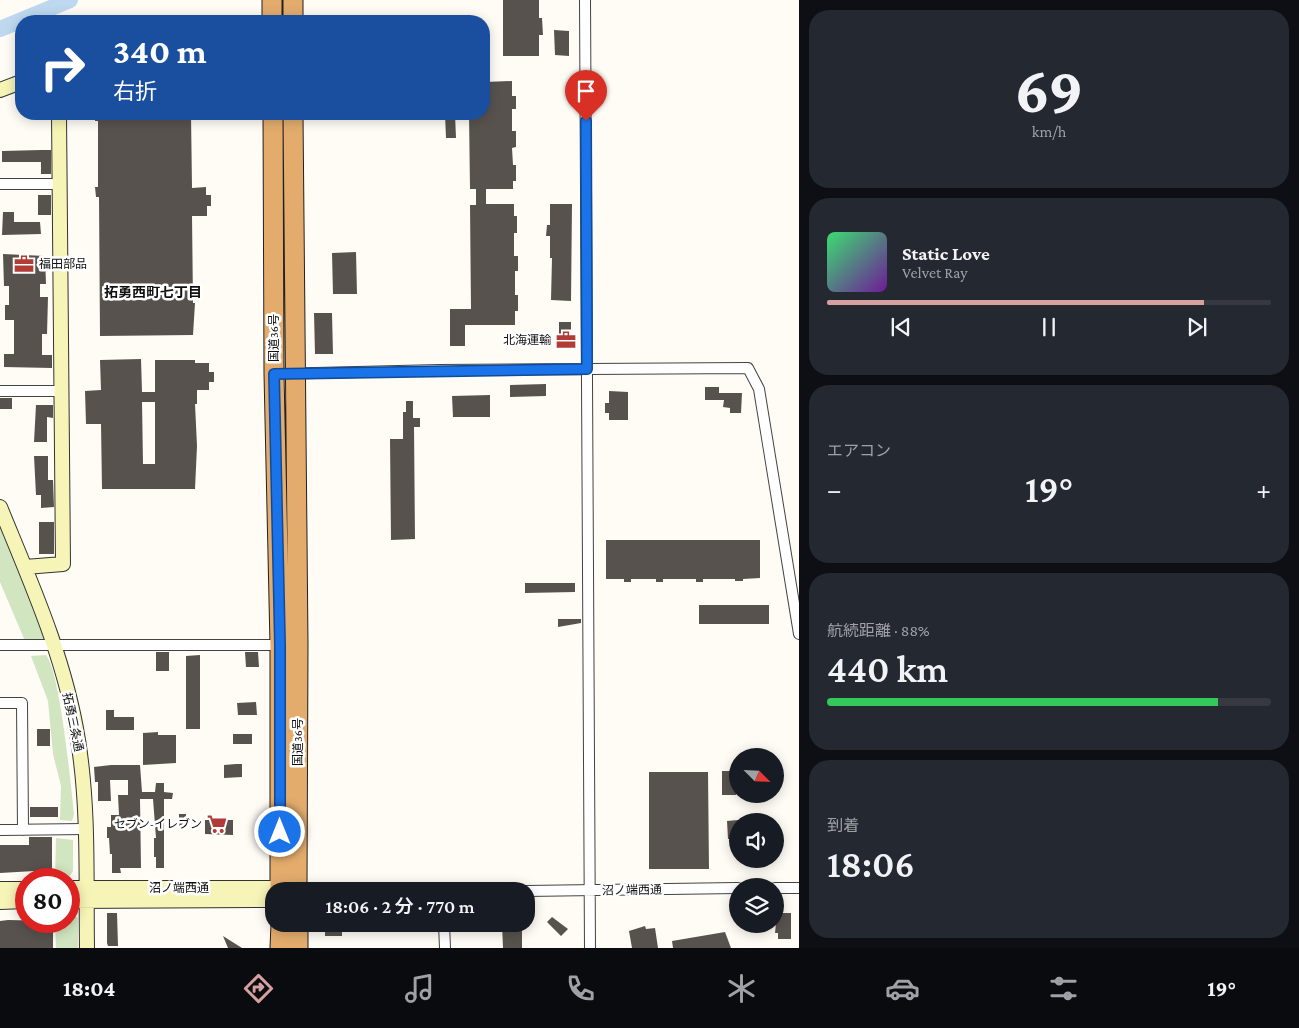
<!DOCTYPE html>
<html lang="ja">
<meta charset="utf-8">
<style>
:root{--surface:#171b24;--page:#242831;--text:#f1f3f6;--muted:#9ea1a6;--line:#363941;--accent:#d4a0a0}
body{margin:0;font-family:"Crimson Pro","Noto Sans JP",serif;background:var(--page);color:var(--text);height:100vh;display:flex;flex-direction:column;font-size:19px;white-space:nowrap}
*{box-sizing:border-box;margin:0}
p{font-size:16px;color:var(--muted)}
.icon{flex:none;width:28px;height:28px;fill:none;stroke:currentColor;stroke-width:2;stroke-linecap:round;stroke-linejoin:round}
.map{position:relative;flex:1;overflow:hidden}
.details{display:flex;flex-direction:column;gap:10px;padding:10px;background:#0d0f14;width:500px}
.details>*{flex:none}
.guide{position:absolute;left:15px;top:15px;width:475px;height:105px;border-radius:20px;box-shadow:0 2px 12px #0003;background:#1a4fa0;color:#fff;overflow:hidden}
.needle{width:32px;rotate:114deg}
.controls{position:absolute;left:729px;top:748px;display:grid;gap:10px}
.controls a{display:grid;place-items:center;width:55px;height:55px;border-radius:50%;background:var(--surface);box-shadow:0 2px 12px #0003;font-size:25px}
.speed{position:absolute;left:15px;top:868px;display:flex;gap:10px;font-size:25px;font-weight:700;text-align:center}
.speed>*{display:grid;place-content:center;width:65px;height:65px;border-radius:50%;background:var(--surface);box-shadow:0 2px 12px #0003;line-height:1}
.speed .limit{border:8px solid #d22;background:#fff;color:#111}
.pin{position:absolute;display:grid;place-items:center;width:42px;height:42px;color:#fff;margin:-51px -21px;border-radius:50% 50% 50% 0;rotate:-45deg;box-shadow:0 0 5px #0007}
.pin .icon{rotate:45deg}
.me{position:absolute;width:55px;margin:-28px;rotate:0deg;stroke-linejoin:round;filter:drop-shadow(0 0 4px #0008)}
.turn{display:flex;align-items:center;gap:18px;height:105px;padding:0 15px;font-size:22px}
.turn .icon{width:65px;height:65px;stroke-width:2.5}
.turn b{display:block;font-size:35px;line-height:42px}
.big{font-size:38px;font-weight:600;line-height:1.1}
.details .card{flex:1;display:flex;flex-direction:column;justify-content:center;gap:8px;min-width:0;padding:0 18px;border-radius:20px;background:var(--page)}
.details .dial{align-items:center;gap:0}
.dial b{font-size:65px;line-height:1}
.song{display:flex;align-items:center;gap:15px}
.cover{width:60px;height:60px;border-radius:8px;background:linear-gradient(135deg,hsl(140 70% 55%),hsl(280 70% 35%))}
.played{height:5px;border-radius:2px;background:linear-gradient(90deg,var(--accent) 85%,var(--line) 85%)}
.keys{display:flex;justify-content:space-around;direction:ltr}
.heat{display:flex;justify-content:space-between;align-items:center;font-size:28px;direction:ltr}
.charge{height:8px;border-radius:4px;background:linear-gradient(90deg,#34c759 88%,var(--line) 0)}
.trip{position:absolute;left:265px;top:882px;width:270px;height:50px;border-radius:20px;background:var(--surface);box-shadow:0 2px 12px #0003;font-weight:600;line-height:50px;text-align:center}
.tabs{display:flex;height:80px;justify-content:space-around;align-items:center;background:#090b0e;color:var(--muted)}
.tabs .icon{width:35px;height:35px}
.tabs .active{color:var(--accent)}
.tabs b{font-size:22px;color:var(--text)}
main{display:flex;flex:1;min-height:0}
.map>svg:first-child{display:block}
</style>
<main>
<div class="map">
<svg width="799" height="948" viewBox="0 0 799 948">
<rect width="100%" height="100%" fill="#fefcf4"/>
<!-- green -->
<path fill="#d0e5c0" d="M0,520L45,637L40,641H25L0,582Z
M46,655C60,671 71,787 74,814L72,821L60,820L61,786L53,754L48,701L31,656Z
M56,838L73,840V871L69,877L55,878Z
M69,913L78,918V948H56L55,921H69Z"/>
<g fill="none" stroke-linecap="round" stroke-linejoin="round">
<!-- river -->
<path stroke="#bed9ef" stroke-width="16" d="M0,29L70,0"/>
</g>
<!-- building -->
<path fill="#57524d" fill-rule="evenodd" d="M503,0H539V18H542L543,35H539V56H503Z
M554,30L569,31V56L555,55Z
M512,81V96H516V109H512V131H516V147L512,148L513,165H516V181H513V189H486V204H514V216H517V233H514V256H518V271H515V295H518V311H515V325H465V346H450V309H471L470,205H476V189H470L469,114H484V82Z
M95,114H191L192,188L206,187V195H211V206H207V216H192L193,303H195L193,335L100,336L99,197H96L95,187H98V121H95Z
M445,114H455L456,138H446Z
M41,150H51V174H41V162H2V151Z
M38,195H51V215H38Z
M550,204H572L571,301L551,300L552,258H550V236H546L547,225H550Z
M3,212H14V222H40L41,234L2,235Z
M356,252L357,294H333L332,253Z
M3,254L45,256L46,284H40V297H48L47,334H42V355H52V368L4,367V354H14V320H5V305H9V286H4Z
M314,313H332L333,354H315Z
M559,322H571V342H559Z
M141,359L142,392H155V360H195V363H209V372H214V382H209V390H197V404H195L197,446L195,489H102L101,424H86L85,391L101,390L100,360ZM142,402H155V464H143Z
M546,384V396L510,397V385Z
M705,387H719V393H742L741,413H730V408L723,407L724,400H705Z
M609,391L628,392V420H609V413H605V403H609Z
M490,395V417H453L452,396Z
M0,398H12V409H0Z
M406,401H413V418H420V427H414L415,539L391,540L390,439H403V412H406Z
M36,405H53V418L47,417V442H34Z
M34,456H48V480H53L54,507L41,508V495H36Z
M39,522H54V554H39Z
M606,540H760V578L743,579V581H735V579H703V582H696V579H663V582H656V579H631V582H624V579H606Z
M525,583H575V592L525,593Z
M699,605H769V624H699Z
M558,619H581V623L558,627Z
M156,652H169V671H156Z
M245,652H258L259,667H246Z
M200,655V729H186V656Z
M256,702L257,715H238L237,703Z
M106,710H114V717H134V730H106Z
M37,729H50V746H37Z
M158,732V735H176V763L143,765V733Z
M233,734H252V744H233Z
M236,764H242V777L224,778V765Z
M111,765H140L142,792H155L156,783H164V792L173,793L172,799H164V868H156V857H154V838H156L153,799H140L141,868H120L121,873H112V854H110L109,838H107V827H111V815H119L118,795H128V780H110L111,801H98V782H95L94,767Z
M722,771H736V795H722Z
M649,772H708L709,869H649Z
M30,807H58V817H30Z
M179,814H186V826H179Z
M205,820H233V835L205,834Z
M738,820V838L728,839L727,821Z
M29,837H52V870L0,873V845H29Z
M107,913H117L118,946H108L107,943Z
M777,913H791V939H778V933H775Z
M552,917L568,929L561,936L547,922Z
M8,920L53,921V948H0V921Z
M325,924H342V936H325Z
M502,924H522V948H503Z
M645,926L646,929L655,928L658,948H632L629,931Z
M725,932L731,948H673L672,941Z
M223,936L242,948H228Z"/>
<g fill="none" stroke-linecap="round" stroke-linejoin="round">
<defs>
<path id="street" d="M585,0L590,948
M0,184H61
M274,374L440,370L748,368L759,389L799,634
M0,391H62
M0,645H282
M0,703H22L23,830
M0,830L85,829
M775,888H799
M526,891L738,888
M444,924L445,948"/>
<path id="secondary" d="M0,90L21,82
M0,507C31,583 65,658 78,740C89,808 86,879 87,948
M25,567L63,564L59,114
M69,888H280L287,891
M0,889H26
M69,901L274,900
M0,902L26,901"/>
<path id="highway" d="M272,0V21
M293,0V21
M273,114L274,374L280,645V891
M293,114L298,644L297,891
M298,924V948
M280,948L281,924"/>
</defs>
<!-- street casing -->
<use href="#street" stroke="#434343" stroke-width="12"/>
<!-- secondary casing -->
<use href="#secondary" stroke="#323232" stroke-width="16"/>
<!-- highway casing -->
<use href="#highway" stroke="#212121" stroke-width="21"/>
<!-- street -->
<use href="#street" stroke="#fff" stroke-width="10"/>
<!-- secondary -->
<use href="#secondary" stroke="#f6f4b6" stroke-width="14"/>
<!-- highway -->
<use href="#highway" stroke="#e3ac6c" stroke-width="19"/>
</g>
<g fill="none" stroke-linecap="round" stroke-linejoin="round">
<defs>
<path id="route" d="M280,832V645L274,374L587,369L586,121"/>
</defs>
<!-- route casing -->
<use href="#route" stroke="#114b97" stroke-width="12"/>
<!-- route -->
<use href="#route" stroke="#1a73e8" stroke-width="9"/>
</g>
<!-- icons -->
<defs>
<symbol id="office-bare" viewBox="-9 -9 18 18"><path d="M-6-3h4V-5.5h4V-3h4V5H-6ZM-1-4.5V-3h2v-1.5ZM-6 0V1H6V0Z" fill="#b03b37" stroke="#fff" stroke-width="2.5" paint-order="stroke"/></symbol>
<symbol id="supermarket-bare" viewBox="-9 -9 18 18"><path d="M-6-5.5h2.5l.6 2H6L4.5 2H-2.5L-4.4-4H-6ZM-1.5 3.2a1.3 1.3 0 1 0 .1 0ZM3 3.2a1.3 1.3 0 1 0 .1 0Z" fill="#b03b37" stroke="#fff" stroke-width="2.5" paint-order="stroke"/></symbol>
</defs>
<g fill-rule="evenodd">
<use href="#office-bare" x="10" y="250" width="28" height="28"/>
<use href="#office-bare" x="552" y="326" width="28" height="28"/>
<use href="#supermarket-bare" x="203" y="810" width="28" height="28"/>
</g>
<g text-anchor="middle" stroke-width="5" stroke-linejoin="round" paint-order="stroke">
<!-- poi labels -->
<g font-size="12" fill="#101010" stroke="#fff" text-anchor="end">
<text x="39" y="268" text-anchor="start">福田部品</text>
<text x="551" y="344">北海運輸</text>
<text x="202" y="828">セブン-イレブン</text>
</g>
<!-- street labels -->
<g font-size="12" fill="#101010" stroke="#fff">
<text transform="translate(274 338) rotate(-90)" y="4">国道36号</text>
<text transform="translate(73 722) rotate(78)" y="4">拓勇三条通</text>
<text transform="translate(298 742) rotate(-90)" y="4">国道36号</text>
<text x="179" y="892">沼ノ端西通</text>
<text transform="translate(632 890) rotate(-1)" y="4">沼ノ端西通</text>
</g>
<!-- neighbourhood labels -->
<g font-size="14" font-weight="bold" fill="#101010" stroke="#fff">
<text x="153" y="297">拓勇西町七丁目</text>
</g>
</g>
</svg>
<div class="controls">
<a><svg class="needle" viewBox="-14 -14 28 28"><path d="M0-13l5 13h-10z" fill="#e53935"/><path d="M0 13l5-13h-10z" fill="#9ea1a6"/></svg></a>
<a><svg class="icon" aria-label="sound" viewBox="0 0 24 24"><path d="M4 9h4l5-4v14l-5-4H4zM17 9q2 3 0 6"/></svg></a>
<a><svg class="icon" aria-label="layers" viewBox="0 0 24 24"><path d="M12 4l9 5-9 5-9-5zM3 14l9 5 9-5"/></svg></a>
</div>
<div class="speed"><div class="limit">80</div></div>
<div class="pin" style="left:586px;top:121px;background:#d93025"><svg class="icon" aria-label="arrive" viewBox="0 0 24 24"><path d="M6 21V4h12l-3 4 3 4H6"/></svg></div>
<svg class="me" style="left:280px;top:832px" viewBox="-20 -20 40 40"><circle r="17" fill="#1a73e8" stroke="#fff" stroke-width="3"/><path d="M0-11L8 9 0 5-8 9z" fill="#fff"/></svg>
<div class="trip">18:06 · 2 分 · 770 m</div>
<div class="guide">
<div class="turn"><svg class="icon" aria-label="right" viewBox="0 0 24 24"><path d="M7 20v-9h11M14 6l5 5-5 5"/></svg><div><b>340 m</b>右折</div></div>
</div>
</div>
<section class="details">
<div class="card dial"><b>69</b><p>km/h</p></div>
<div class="card">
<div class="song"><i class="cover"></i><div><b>Static Love</b><p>Velvet Ray</p></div></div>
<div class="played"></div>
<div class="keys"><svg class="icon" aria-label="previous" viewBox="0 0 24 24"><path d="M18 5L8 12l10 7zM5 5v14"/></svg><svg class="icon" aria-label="pause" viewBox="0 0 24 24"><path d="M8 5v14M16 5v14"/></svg><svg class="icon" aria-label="next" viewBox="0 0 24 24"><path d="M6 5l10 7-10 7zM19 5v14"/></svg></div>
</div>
<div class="card"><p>エアコン</p>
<div class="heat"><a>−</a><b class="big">19°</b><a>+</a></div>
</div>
<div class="card"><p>航続距離 · 88%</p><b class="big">440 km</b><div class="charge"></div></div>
<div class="card"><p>到着</p><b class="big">18:06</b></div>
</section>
</main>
<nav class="tabs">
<b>18:04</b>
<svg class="icon active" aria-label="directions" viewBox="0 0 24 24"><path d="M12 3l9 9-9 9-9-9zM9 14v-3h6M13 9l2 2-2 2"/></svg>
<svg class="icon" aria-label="music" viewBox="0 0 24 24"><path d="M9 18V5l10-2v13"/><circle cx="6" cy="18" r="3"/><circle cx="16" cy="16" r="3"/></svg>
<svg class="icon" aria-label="phone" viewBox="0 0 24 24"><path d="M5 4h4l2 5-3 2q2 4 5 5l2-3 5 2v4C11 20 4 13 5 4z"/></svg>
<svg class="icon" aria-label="climate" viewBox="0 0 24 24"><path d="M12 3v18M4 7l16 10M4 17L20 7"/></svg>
<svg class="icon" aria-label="car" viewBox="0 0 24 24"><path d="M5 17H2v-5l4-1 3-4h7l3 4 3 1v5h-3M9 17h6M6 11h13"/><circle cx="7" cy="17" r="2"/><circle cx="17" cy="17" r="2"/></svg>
<svg class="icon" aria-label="filters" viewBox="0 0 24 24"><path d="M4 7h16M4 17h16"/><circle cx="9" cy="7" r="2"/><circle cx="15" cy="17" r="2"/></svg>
<b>19°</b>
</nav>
